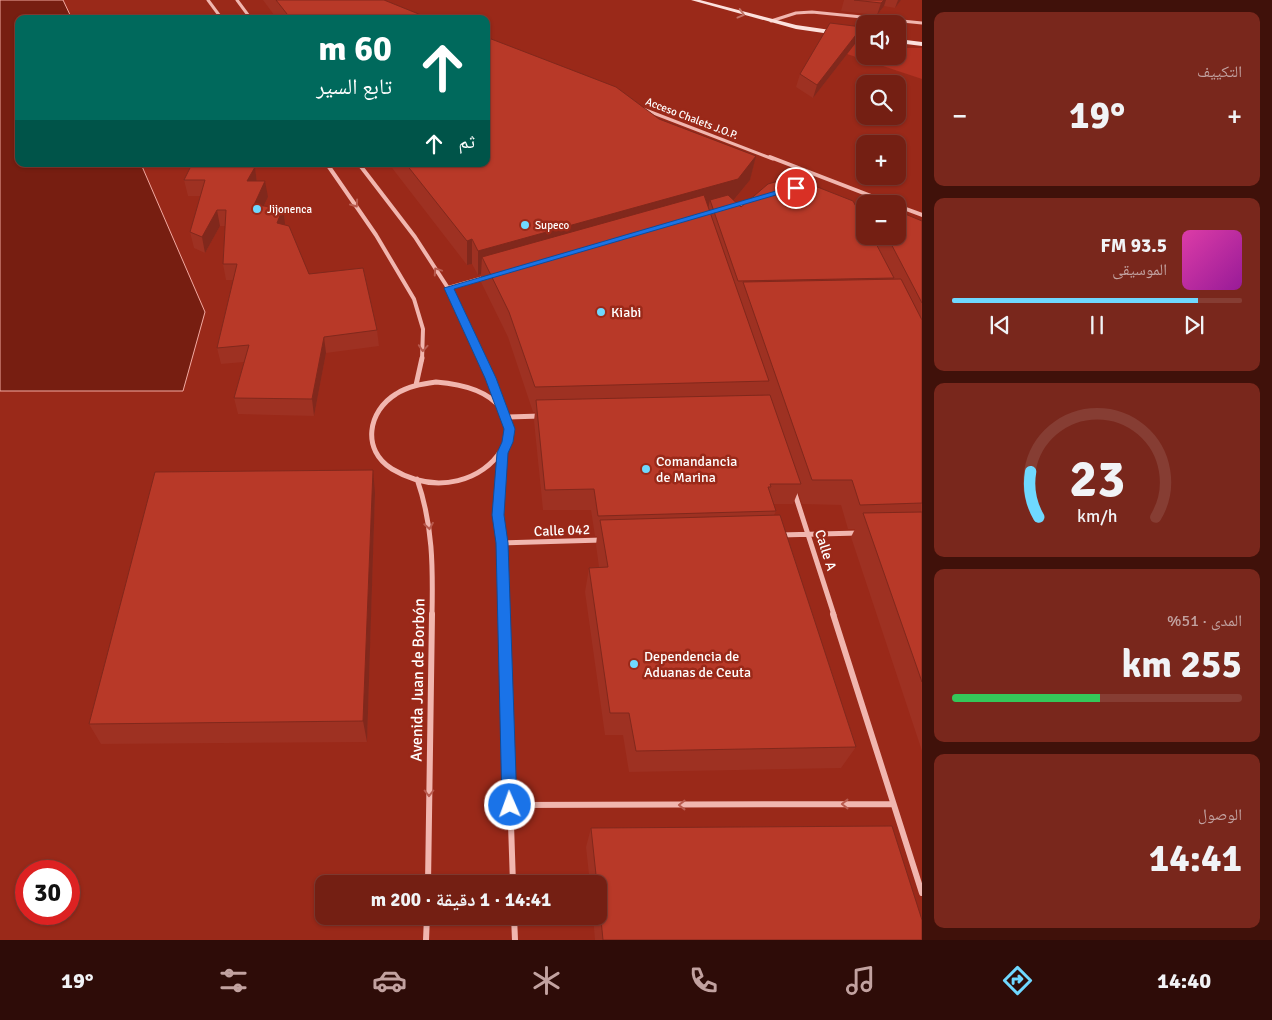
<!DOCTYPE html>
<html lang="ar">
<meta charset="utf-8">
<style>
:root{--surface:#741f13;--page:#79271c;--text:#f1f3f6;--muted:#c2a2a0;--line:#863d33;--accent:#6fd8ff}
body{margin:0;font-family:Signika,"Noto Naskh Arabic",sans-serif;background:var(--page);color:var(--text);direction:rtl;height:100vh;display:flex;flex-direction:column;font-size:19px;white-space:nowrap}
*{box-sizing:border-box;margin:0}
p{font-size:16px;color:var(--muted)}
.icon{flex:none;width:28px;height:28px;fill:none;stroke:currentColor;stroke-width:2;stroke-linecap:round;stroke-linejoin:round}
.map{position:relative;flex:1;overflow:hidden;direction:ltr}
.drawer{display:flex;flex-direction:column;gap:12px;padding:12px;background:#40110a;width:350px}
.drawer>*{flex:none}
.banner{position:absolute;left:15px;top:15px;width:475px;height:152px;border-radius:10px;box-shadow:0 1px 4px #0004,0 0 0 1px var(--line);direction:rtl;background:#00695c;color:#fff;overflow:hidden}
.buttons{position:absolute;left:856px;top:15px;display:grid;gap:10px}
.buttons a{display:grid;place-items:center;width:50px;height:50px;border-radius:10px;background:var(--surface);box-shadow:0 1px 4px #0004,0 0 0 1px var(--line);font-size:25px}
.speed{position:absolute;left:15px;top:860px;display:flex;gap:10px;font-size:25px;font-weight:700;text-align:center}
.speed>*{display:grid;place-content:center;width:65px;height:65px;border-radius:50%;background:var(--surface);box-shadow:0 1px 4px #0004,0 0 0 1px var(--line);line-height:1}
.speed .limit{border:8px solid #d22;background:#fff;color:#111}
.pin{position:absolute;display:grid;place-items:center;width:42px;height:42px;color:#fff;margin:-21px;border:2px solid #fff;border-radius:50%;box-shadow:0 1px 5px #0007}
.me{position:absolute;width:55px;margin:-28px;rotate:358deg;stroke-linejoin:round;filter:drop-shadow(0 0 4px #0008)}
.turn{display:flex;align-items:center;gap:18px;height:105px;padding:0 15px;font-size:22px}
.turn .icon{width:65px;height:65px;stroke-width:2.5}
.turn b{display:block;font-size:35px;line-height:42px}
.then{display:flex;align-items:center;height:48px;padding:0 15px;background:#0003;gap:10px;font-size:19px}
.big{font-size:38px;font-weight:700;line-height:1.1}
.drawer .tile{flex:1;display:flex;flex-direction:column;justify-content:center;gap:8px;min-width:0;padding:0 18px;border-radius:10px;background:var(--page)}
.drawer .dial{align-items:center;gap:0}
.dial svg{height:130px;overflow:visible;fill:none;stroke:var(--line);stroke-width:7;stroke-linecap:round;text-anchor:middle}
.dial text{fill:var(--text);stroke:none}
.song{display:flex;align-items:center;gap:15px}
.cover{width:60px;height:60px;border-radius:8px;background:linear-gradient(135deg,hsl(320 70% 55%),hsl(300 70% 35%))}
.played{height:5px;border-radius:2px;background:linear-gradient(90deg,var(--accent) 85%,var(--line) 85%)}
.keys{display:flex;justify-content:space-around;direction:ltr}
.heat{display:flex;justify-content:space-between;align-items:center;font-size:28px;direction:ltr}
.charge{height:8px;border-radius:4px;background:linear-gradient(90deg,#34c759 51%,var(--line) 0)}
.trip{position:absolute;left:315px;top:875px;width:292px;height:50px;border-radius:10px;background:var(--surface);box-shadow:0 1px 4px #0004,0 0 0 1px var(--line);font-weight:700;line-height:50px;text-align:center;direction:rtl}
.menu{display:flex;height:80px;justify-content:space-around;align-items:center;background:#2e0c08;color:var(--muted)}
.menu .icon{width:35px;height:35px}
.menu .current{color:var(--accent)}
.menu b{font-size:22px;color:var(--text)}
main{display:flex;flex:1;min-height:0}
.map>svg:first-child{display:block}
</style>
<main>
<section class="drawer">
<div class="tile"><p>التكييف</p>
<div class="heat"><a>−</a><b class="big">19°</b><a>+</a></div>
</div>
<div class="tile">
<div class="song"><i class="cover"></i><div><b>93.5 FM</b><p>الموسيقى</p></div></div>
<div class="played"></div>
<div class="keys"><svg class="icon" aria-label="previous" viewBox="0 0 24 24"><path d="M18 5L8 12l10 7zM5 5v14"/></svg><svg class="icon" aria-label="pause" viewBox="0 0 24 24"><path d="M8 5v14M16 5v14"/></svg><svg class="icon" aria-label="next" viewBox="0 0 24 24"><path d="M6 5l10 7-10 7zM19 5v14"/></svg></div>
</div>
<div class="tile dial"><svg viewBox="0 0 100 80">
<path d="M14 69A42 42 0 1 1 86 69"/>
<path d="M14 69A42 42 0 0 1 9 41" stroke="#6fd8ff"/>
<text x="50" y="56" font-size="32" font-weight="700">23</text>
<text x="50" y="72" font-size="11">km/h</text>
</svg></div>
<div class="tile"><p>المدى · 51%</p><b class="big">255 km</b><div class="charge"></div></div>
<div class="tile"><p>الوصول</p><b class="big">14:41</b></div>
</section>
<div class="map">
<svg width="922" height="940" viewBox="0 0 922 940">
<rect width="100%" height="100%" fill="#9a2919"/>
<!-- green -->
<path fill="#b33222" d="M845,41L865,44V56H898V48H922V79L844,53Z"/>
<!-- water -->
<path fill="#771e11" stroke="#f3aaa2" d="M0,0H63L72,19H19V164H141L205,312L183,391H0Z"/>
<g fill="none" stroke-linecap="round" stroke-linejoin="round">
<!-- street-far3 -->
<path stroke="#f1b6af" stroke-width="3" d="M208,0L222,19
M237,0L251,19
M771,21L796,13L812,12L922,23
M643,109L773,159"/>
<!-- street-far2 -->
<path stroke="#f1b6af" stroke-width="4" d="M770,157L892,204
M327,164L376,235L414,299L423,329L422,360
M359,164L415,237L448,288L481,360
M733,206L751,201
M898,206L922,215
M854,211L865,215
M448,288L487,277"/>
<!-- street-far1 -->
<path stroke="#f1b6af" stroke-width="5" d="M481,358L501,407
M436,382C574,393 486,525 392,469C361,450 368,411 396,394C408,386 422,384 436,382Z
M416,385L422,358
M506,417L541,416
M502,453L498,515L502,543L504,615
M417,479C433,525 433,567 432,615
M794,491L834,615
M780,535L859,533
M502,543L602,540"/>
<!-- street -->
<path stroke="#f1b6af" stroke-width="6" d="M504,614L513,884
M833,614L922,893
M510,805L893,804
M428,884L432,614
M514,916L515,940
M426,940L427,916"/>
<!-- secondary -->
<path fill="#fce1dd" fill-rule="evenodd" d="M691,0H700L796,25L865,35V39L796,29Z
M898,39L922,42V46L898,43Z"/>
</g>
<!-- wall -->
<path fill="#9e3122" d="M263,0H384L431,19H277Z
M844,0H901L895,8L884,6L877,15L841,11Z
M862,27L858,40L813,98L796,87L800,74Z
M659,119L756,156L750,180L734,200L741,207L862,217L865,208V236H898L922,221V751L851,537L855,529H848L841,505L802,504L798,492L793,504H773L776,511L774,515L856,747L841,768L629,772L623,735H605L585,592L589,568L599,567L596,545L597,536H595L591,510H543L534,421L535,412H533L508,337L481,282V274L478,275L472,264L467,265L389,164H486Z
M175,164H255L253,167H255L257,181L268,197L264,206L285,224V225L309,274L377,330L379,346L326,353L314,416L238,414L234,398L244,362L221,364L217,348L233,280H226L223,264L225,226H220L205,253L194,248L190,232L201,196H188L184,180L190,168H176Z
M375,493L367,742L101,744L89,724Z
M591,828L922,940H595L593,916H599V884H590L586,847Z"/>
<!-- shaded-wall -->
<path fill="#81281c" d="M884,0H886L884,6L877,15L881,3Z
M898,0H901L895,8Z
M862,27L858,40L813,98L817,85Z
M756,156L750,180L732,202L710,200L708,209L482,257L481,274L478,275V251Z
M243,164H255L245,181L242,166Z
M255,167L257,183L247,181Z
M265,181L268,197L257,220L254,205Z
M283,208L285,224L280,239L277,223Z
M217,210L220,226L205,253L202,237Z
M472,239V264L467,265V241Z
M324,337L326,353L314,416L312,399Z
M373,470L375,493L367,742L363,721Z"/>
<!-- building -->
<path fill="#b83928" stroke="#81281c" d="M276,0H384L431,19H291Z
M854,0H884L881,3Z
M830,23L862,27L817,85L800,74Z
M486,37L616,87L659,119L756,156L738,179L478,251L472,239L467,241L406,164H486Z
M192,164H243L242,166L255,167L247,181H265L254,205L283,208L277,223L289,226L309,274L363,268L377,330L324,337L312,399L234,398L249,345L217,348L237,264H223L226,210H217L202,237L190,232L205,180H184Z
M792,177L853,201L865,223V236H872L894,278L738,281L710,200L728,195L741,207L768,184Z
M704,195L769,381L535,387L509,312L482,257Z
M868,200L879,204H870Z
M898,211L922,221V303L887,236H898Z
M901,279L922,320V503L860,505L852,480H812L743,282Z
M770,395L801,484H770L771,487H768L776,511L598,516L594,489L545,490L536,400Z
M373,470L363,721L89,724L155,472Z
M922,512V682L863,513Z
M780,515L856,747L636,751L629,713H610L589,568L608,567L600,520Z
M892,826L922,920V940H603L599,899V884H597L591,828Z"/>
<!-- one-way arrows -->
<defs><path id="oneway-chevron" d="M-2-3.5L2.5 0L-2 3.5" fill="none" stroke-width="1.6" stroke-linecap="round" stroke-linejoin="round" transform="scale(1.25)"/></defs>
<use stroke="#c17367" href="#oneway-chevron" transform="translate(741 14) rotate(15)"/>
<g stroke="#b85a4e">
<use href="#oneway-chevron" transform="translate(355 204) rotate(55)"/>
<use href="#oneway-chevron" transform="translate(437 271) rotate(-124)"/>
<use href="#oneway-chevron" transform="translate(423 348) rotate(94)"/>
<use href="#oneway-chevron" transform="translate(429 526) rotate(81)"/>
<use href="#oneway-chevron" transform="translate(429 793) rotate(90)"/>
<use href="#oneway-chevron" transform="translate(845 804) rotate(180)"/>
<use href="#oneway-chevron" transform="translate(682 805) rotate(180)"/>
</g>
<!-- route -->
<path fill="#1a73e8" stroke="#114b97" d="M793,186L800,188L454,289L496,378L515,429L513,442L508,453L504,515L508,543L517,805L515,811L510,813L504,811L502,805L496,543L492,515L497,453L502,442L504,429L485,378L444,288Z"/>
<!-- markers -->
<g fill="#6fd8ff" stroke="#9a2919" stroke-width="2">
<circle cx="257" cy="209" r="5"/>
<circle cx="525" cy="225" r="5"/>
<circle cx="601" cy="312" r="5"/>
<circle cx="646" cy="469" r="5"/>
<circle cx="634" cy="664" r="5"/>
</g>
<g text-anchor="middle" stroke-width="5" stroke-linejoin="round" paint-order="stroke">
<!-- far-street labels -->
<g font-size="11" fill="#fff" stroke="#9a2919">
<text transform="translate(692 118) rotate(21)" y="4">Acceso Chalets J.O.P.</text>
</g>
<!-- far-poi labels -->
<g font-size="11" fill="#fff" stroke="#9a2919" text-anchor="start">
<text x="267" y="213">Jijonenca</text>
<text x="535" y="229">Supeco</text>
</g>
<!-- poi labels -->
<g font-size="14" fill="#fff" stroke="#9a2919" text-anchor="start">
<text x="611" y="317">Kiabi</text>
<text x="656" y="466">Comandancia<tspan x="656" dy="16">de Marina</tspan></text>
<text x="644" y="661">Dependencia de<tspan x="644" dy="16">Aduanas de Ceuta</tspan></text>
</g>
<!-- street labels -->
<g font-size="14" fill="#fff" stroke="#9a2919">
<text transform="translate(562 530) rotate(-2)" y="5">Calle 042</text>
<text transform="translate(826 550) rotate(72)" y="5">Calle A</text>
</g>
<!-- near-street labels -->
<g font-size="16" fill="#fff" stroke="#9a2919">
<text transform="translate(417 680) rotate(-89)" y="6">Avenida Juan de Borbón</text>
</g>
</g>
</svg>
<div class="buttons">
<a><svg class="icon" aria-label="sound" viewBox="0 0 24 24"><path d="M4 9h4l5-4v14l-5-4H4zM17 9q2 3 0 6"/></svg></a>
<a><svg class="icon" aria-label="search" viewBox="0 0 24 24"><circle cx="10" cy="10" r="6"/><path d="M15 15l6 6"/></svg></a>
<a>+</a>
<a>−</a>
</div>
<div class="speed"><div class="limit">30</div></div>
<div class="pin" style="left:796px;top:188px;background:#d93025"><svg class="icon" aria-label="arrive" viewBox="0 0 24 24"><path d="M6 21V4h12l-3 4 3 4H6"/></svg></div>
<svg class="me" style="left:510px;top:805px" viewBox="-20 -20 40 40"><circle r="17" fill="#1a73e8" stroke="#fff" stroke-width="3"/><path d="M0-11L8 9 0 5-8 9z" fill="#fff"/></svg>
<div class="trip">14:41 · 1 دقيقة · 200 m</div>
<div class="banner">
<div class="turn"><svg class="icon" aria-label="ahead" viewBox="0 0 24 24"><path d="M12 20V5M6 11l6-6 6 6"/></svg><div><b>60 m</b>تابع السير</div></div>
<div class="then">ثم<svg class="icon" aria-label="ahead" viewBox="0 0 24 24"><path d="M12 20V5M6 11l6-6 6 6"/></svg></div>
</div>
</div>
</main>
<nav class="menu">
<b>14:40</b>
<svg class="icon current" aria-label="directions" viewBox="0 0 24 24"><path d="M12 3l9 9-9 9-9-9zM9 14v-3h6M13 9l2 2-2 2"/></svg>
<svg class="icon" aria-label="music" viewBox="0 0 24 24"><path d="M9 18V5l10-2v13"/><circle cx="6" cy="18" r="3"/><circle cx="16" cy="16" r="3"/></svg>
<svg class="icon" aria-label="phone" viewBox="0 0 24 24"><path d="M5 4h4l2 5-3 2q2 4 5 5l2-3 5 2v4C11 20 4 13 5 4z"/></svg>
<svg class="icon" aria-label="climate" viewBox="0 0 24 24"><path d="M12 3v18M4 7l16 10M4 17L20 7"/></svg>
<svg class="icon" aria-label="car" viewBox="0 0 24 24"><path d="M5 17H2v-5l4-1 3-4h7l3 4 3 1v5h-3M9 17h6M6 11h13"/><circle cx="7" cy="17" r="2"/><circle cx="17" cy="17" r="2"/></svg>
<svg class="icon" aria-label="filters" viewBox="0 0 24 24"><path d="M4 7h16M4 17h16"/><circle cx="9" cy="7" r="2"/><circle cx="15" cy="17" r="2"/></svg>
<b>19°</b>
</nav>
